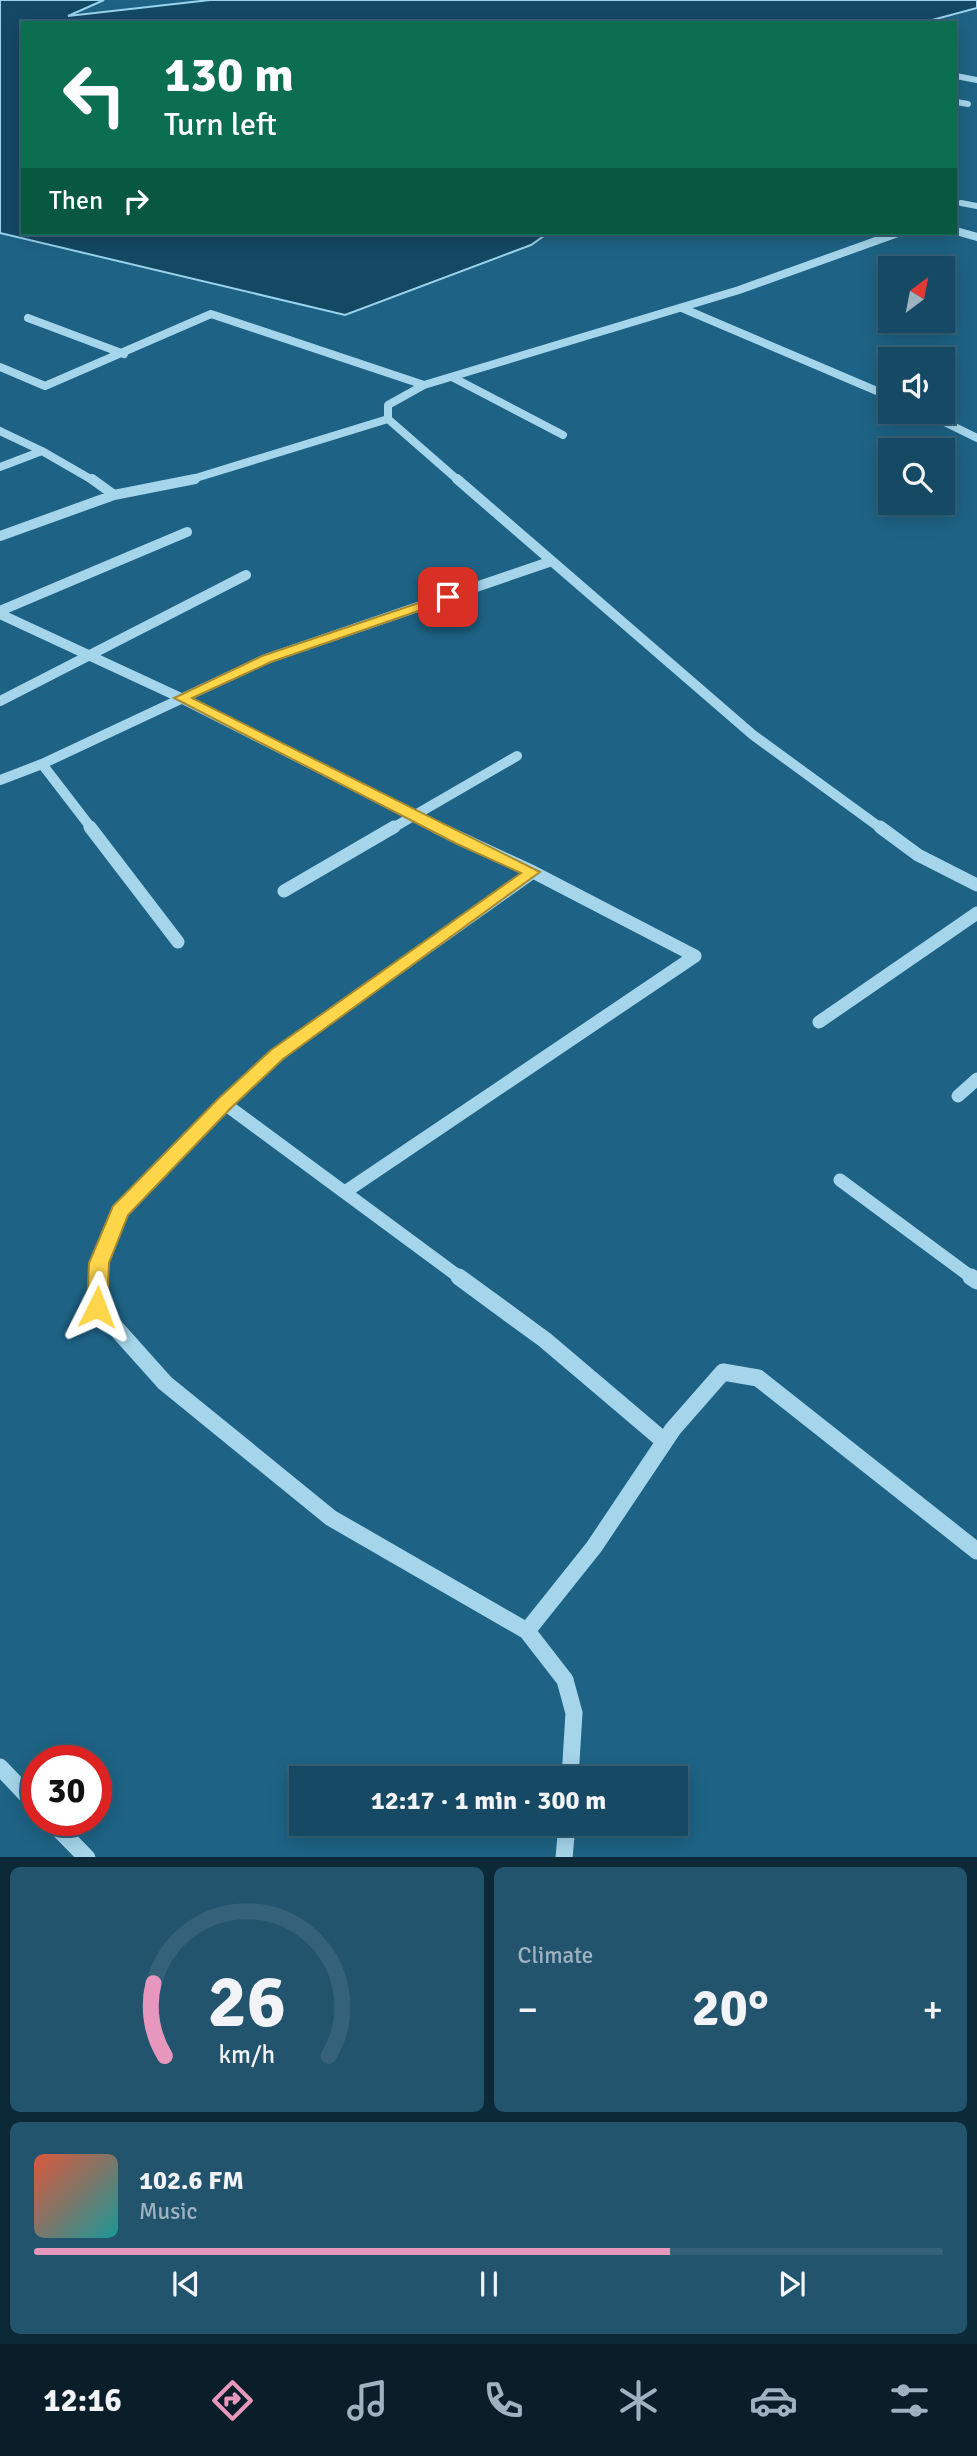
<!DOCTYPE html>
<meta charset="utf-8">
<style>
:root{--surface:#164a64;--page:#23546d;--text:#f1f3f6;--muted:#9eb3bf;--line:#356278;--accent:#e797bd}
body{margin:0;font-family:Signika,sans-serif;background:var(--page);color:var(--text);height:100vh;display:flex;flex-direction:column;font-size:26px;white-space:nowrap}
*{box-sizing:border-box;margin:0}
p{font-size:23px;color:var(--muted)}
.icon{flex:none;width:38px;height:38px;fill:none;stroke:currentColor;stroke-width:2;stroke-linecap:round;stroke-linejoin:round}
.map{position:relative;height:1857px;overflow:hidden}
.panel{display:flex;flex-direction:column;gap:10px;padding:10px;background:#0c2937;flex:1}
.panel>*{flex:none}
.hud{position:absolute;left:21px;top:21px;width:936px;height:214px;border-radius:0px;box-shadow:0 4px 18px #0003,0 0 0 2px var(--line);background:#0b6e4f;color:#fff;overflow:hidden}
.needle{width:46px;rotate:32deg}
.fabs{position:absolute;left:878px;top:256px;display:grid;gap:14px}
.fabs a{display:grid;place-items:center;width:77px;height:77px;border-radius:0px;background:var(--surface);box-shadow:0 4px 18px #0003,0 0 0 2px var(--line);font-size:35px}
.speed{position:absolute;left:21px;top:1745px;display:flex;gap:14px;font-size:35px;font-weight:700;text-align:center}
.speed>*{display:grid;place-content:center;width:91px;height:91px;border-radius:50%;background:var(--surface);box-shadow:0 4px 18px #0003,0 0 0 2px var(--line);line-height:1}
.speed .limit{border:10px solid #d22;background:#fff;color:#111}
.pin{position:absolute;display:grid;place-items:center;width:60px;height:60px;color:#fff;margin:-30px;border-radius:14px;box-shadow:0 4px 10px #0006}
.me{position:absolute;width:77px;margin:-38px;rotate:3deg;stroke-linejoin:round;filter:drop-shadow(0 0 5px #0008)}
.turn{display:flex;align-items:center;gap:24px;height:147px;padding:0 28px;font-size:32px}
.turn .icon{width:91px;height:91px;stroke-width:2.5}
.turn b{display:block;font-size:49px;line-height:60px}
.then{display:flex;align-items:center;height:66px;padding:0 28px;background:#0003;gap:14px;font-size:26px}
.big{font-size:52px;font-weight:800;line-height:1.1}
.panel .card{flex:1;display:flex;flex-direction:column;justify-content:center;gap:10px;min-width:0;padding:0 24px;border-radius:10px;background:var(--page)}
.panel .dial{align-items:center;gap:0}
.dial svg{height:182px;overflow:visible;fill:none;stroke:var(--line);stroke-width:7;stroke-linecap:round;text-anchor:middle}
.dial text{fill:var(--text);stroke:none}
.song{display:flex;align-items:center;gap:21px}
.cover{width:84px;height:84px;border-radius:10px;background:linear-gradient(135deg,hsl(10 70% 55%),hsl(180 70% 35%))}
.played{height:7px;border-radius:4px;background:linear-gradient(90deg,var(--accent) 70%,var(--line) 70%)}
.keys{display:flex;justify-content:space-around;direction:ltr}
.heat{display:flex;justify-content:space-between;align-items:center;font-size:38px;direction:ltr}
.panel .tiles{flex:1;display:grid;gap:10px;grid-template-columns:1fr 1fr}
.card:last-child{grid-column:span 2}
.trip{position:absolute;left:289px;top:1766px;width:399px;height:70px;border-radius:0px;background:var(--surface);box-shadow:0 4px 18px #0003,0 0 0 2px var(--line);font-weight:800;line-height:70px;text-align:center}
.menu{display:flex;height:112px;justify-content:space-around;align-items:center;background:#091e28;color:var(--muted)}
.menu .icon{width:49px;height:49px}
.menu .on{color:var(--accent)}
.menu b{font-size:32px;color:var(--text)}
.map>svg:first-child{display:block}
</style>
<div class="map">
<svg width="977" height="1858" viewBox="0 0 977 1858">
<rect width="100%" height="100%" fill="#1e6385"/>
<!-- water -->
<path fill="#144964" stroke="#99d3ec" stroke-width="2" d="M0,0H104L68,16L210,0H977V8L921,23H23V233H548L531,245L345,315L0,233Z"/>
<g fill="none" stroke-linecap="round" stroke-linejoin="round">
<!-- minor-far4 -->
<path stroke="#a5d5ea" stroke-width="6" d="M956,76L977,80
M956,102L968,104
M961,203L977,206"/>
<!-- minor-far3 -->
<path stroke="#a5d5ea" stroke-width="8" d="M956,231L977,237
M682,308L891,397
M28,318L124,354
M0,367L45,386L211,314L424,385
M452,377L563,435
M922,411L977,438
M0,431L42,451L0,467
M42,451L94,481
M186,481L388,419
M459,481L388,419V405L424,385L739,290L898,233"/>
<!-- minor-far2 -->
<path stroke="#a5d5ea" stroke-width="10" d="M92,479L114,495
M457,479L753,735L882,829
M0,536L114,495L195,479
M0,611L187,532
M0,614L181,698L439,829
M0,701L246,575
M42,764L92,829
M0,780L42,764L266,659L552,561
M391,829L517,756"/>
<!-- minor-far1 -->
<path stroke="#a5d5ea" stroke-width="13" d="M90,827L178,942
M880,827L918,855L977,885
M284,891L394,827
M819,1022L977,913
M958,1096L977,1079
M225,1104L462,1279
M840,1180L974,1279
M345,1192L695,956L533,872L436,827
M98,1279L99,1263L120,1211L277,1054L533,872"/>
<!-- minor -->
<path stroke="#a5d5ea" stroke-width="17" d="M98,1277L97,1307L165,1383L331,1518L527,1631L565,1680L574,1713L570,1778
M459,1277L545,1340L664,1441
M971,1277L977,1281
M527,1631L594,1547L673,1429L723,1372L758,1378L977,1551
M0,1767L37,1806
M50,1820L87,1858
M564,1858L567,1824"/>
</g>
<!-- route -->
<path fill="#ffd54a" stroke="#a68a30" stroke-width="2" d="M448,593L453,594V599L271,662L192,698L540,872L283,1059L231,1108L128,1215L109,1263L107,1307L104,1313L97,1315L90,1313L87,1307L89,1263L113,1206L218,1099L271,1050L521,873L457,844L174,698L262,656Z"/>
</svg>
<div class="fabs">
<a><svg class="needle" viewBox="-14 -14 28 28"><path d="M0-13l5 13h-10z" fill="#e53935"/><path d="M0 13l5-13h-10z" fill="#9eb3bf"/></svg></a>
<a><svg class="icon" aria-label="sound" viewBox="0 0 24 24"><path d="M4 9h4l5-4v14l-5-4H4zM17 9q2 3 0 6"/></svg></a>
<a><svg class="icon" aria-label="search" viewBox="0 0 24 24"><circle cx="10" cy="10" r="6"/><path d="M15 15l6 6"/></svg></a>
</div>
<div class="speed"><div class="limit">30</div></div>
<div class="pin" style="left:448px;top:597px;background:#d93025"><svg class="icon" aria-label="arrive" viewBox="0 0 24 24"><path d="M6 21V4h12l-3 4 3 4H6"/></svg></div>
<svg class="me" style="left:97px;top:1307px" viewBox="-20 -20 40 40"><path d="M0-17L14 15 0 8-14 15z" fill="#ffd54a" stroke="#fff" stroke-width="4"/></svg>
<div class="trip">12:17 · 1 min · 300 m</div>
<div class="hud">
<div class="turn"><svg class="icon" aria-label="left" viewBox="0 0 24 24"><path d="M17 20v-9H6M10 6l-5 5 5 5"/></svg><div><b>130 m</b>Turn left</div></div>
<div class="then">Then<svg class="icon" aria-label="right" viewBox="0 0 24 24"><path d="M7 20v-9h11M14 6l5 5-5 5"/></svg></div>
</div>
</div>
<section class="panel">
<div class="tiles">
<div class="card dial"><svg viewBox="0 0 100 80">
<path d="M14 69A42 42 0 1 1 86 69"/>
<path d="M14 69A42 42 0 0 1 9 37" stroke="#e797bd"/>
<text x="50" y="56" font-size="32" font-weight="700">26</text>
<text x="50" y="72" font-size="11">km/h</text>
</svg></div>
<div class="card"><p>Climate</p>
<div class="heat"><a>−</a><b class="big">20°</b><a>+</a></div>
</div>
<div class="card">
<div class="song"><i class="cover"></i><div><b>102.6 FM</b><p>Music</p></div></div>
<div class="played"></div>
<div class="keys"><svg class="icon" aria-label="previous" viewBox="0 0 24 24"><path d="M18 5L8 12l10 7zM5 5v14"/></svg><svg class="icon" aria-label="pause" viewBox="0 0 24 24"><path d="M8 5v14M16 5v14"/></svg><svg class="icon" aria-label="next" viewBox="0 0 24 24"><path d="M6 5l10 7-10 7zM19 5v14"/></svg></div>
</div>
</div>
</section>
<nav class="menu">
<b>12:16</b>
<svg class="icon on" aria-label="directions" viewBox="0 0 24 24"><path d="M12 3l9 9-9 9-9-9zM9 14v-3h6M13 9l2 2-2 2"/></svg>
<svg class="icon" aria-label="music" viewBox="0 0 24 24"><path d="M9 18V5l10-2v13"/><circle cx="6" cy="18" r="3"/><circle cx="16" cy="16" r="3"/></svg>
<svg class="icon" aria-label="phone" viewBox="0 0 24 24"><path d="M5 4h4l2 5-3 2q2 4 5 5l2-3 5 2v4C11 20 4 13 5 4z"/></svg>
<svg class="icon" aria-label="climate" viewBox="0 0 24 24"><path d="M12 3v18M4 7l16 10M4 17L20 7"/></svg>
<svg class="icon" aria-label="car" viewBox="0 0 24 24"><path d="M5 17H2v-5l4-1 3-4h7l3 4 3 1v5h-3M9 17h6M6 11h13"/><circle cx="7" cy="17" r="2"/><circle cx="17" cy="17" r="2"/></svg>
<svg class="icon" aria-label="filters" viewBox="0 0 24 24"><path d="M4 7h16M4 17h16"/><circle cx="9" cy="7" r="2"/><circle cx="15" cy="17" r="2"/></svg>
</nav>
